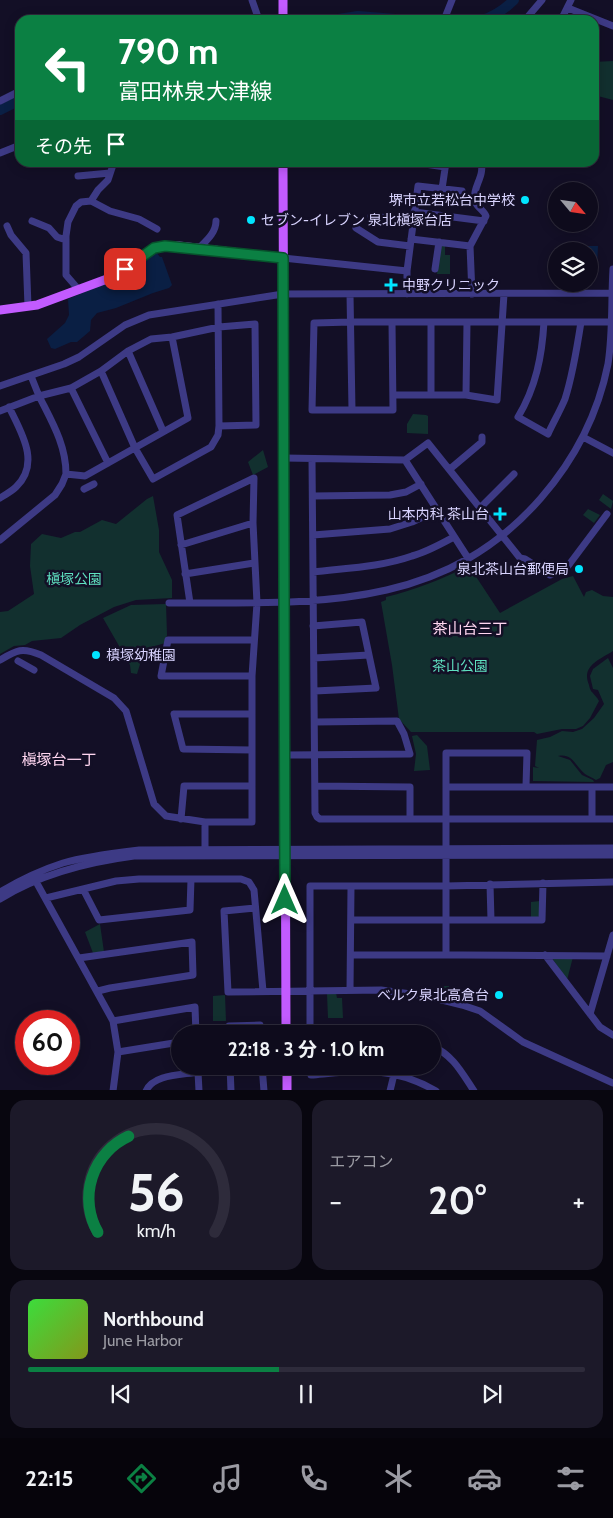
<!DOCTYPE html>
<html lang="ja">
<meta charset="utf-8">
<style>
:root{--surface:#0e0b1c;--page:#1c1929;--text:#f1f3f6;--muted:#9b9ba3;--line:#2e2b3b;--accent:#0b8043}
body{margin:0;font-family:Cabin,"Noto Sans JP",sans-serif;background:var(--page);color:var(--text);height:100vh;display:flex;flex-direction:column;font-size:19px;white-space:nowrap}
*{box-sizing:border-box;margin:0}
p{font-size:16px;color:var(--muted)}
.icon{flex:none;width:28px;height:28px;fill:none;stroke:currentColor;stroke-width:2;stroke-linecap:round;stroke-linejoin:round}
.map{position:relative;height:1090px;overflow:hidden}
.side{display:flex;flex-direction:column;gap:10px;padding:10px;background:#08060f;flex:1}
.side>*{flex:none}
.banner{position:absolute;left:15px;top:15px;width:584px;height:152px;border-radius:15px;box-shadow:0 2px 12px #0003,0 0 0 1px var(--line);background:#0b8043;color:#fff;overflow:hidden}
.needle{width:32px;rotate:119deg}
.fabs{position:absolute;left:548px;top:182px;display:grid;gap:10px}
.fabs a{display:grid;place-items:center;width:50px;height:50px;border-radius:50%;background:var(--surface);box-shadow:0 2px 12px #0003,0 0 0 1px var(--line);font-size:25px}
.speed{position:absolute;left:15px;top:1010px;display:flex;gap:10px;font-size:25px;font-weight:700;text-align:center}
.speed>*{display:grid;place-content:center;width:65px;height:65px;border-radius:50%;background:var(--surface);box-shadow:0 2px 12px #0003,0 0 0 1px var(--line);line-height:1}
.speed .limit{border:8px solid #d22;background:#fff;color:#111}
.pin{position:absolute;display:grid;place-items:center;width:42px;height:42px;color:#fff;margin:-21px;border-radius:10px;box-shadow:0 2px 8px #0006}
.me{position:absolute;width:55px;margin:-28px;rotate:0deg;stroke-linejoin:round;filter:drop-shadow(0 0 4px #0008)}
.turn{display:flex;align-items:center;gap:18px;height:105px;padding:0 20px;font-size:22px}
.turn .icon{width:65px;height:65px;stroke-width:2.5}
.turn b{display:block;font-size:35px;line-height:42px}
.then{display:flex;align-items:center;height:48px;padding:0 20px;background:#0003;gap:10px;font-size:19px}
.big{font-size:38px;font-weight:700;line-height:1.1}
.side .widget{flex:1;display:flex;flex-direction:column;justify-content:center;gap:8px;min-width:0;padding:0 18px;border-radius:15px;background:var(--page)}
.side .dial{align-items:center;gap:0}
.dial svg{height:130px;overflow:visible;fill:none;stroke:var(--line);stroke-width:7;stroke-linecap:round;text-anchor:middle}
.dial text{fill:var(--text);stroke:none}
.song{display:flex;align-items:center;gap:15px}
.cover{width:60px;height:60px;border-radius:8px;background:linear-gradient(135deg,hsl(120 70% 55%),hsl(70 70% 35%))}
.played{height:5px;border-radius:2px;background:linear-gradient(90deg,var(--accent) 45%,var(--line) 45%)}
.keys{display:flex;justify-content:space-around;direction:ltr}
.heat{display:flex;justify-content:space-between;align-items:center;font-size:28px;direction:ltr}
.side .tiles{flex:1;display:grid;gap:10px;grid-template-columns:1fr 1fr}
.widget:last-child{grid-column:span 2}
.trip{position:absolute;left:171px;top:1025px;width:270px;height:50px;border-radius:25px;background:var(--surface);box-shadow:0 2px 12px #0003,0 0 0 1px var(--line);font-weight:700;line-height:50px;text-align:center}
.menu{display:flex;height:80px;justify-content:space-around;align-items:center;background:#06040b;color:var(--muted)}
.menu .icon{width:35px;height:35px}
.menu .active{color:var(--accent)}
.menu b{font-size:22px;color:var(--text)}
.map>svg:first-child{display:block}
</style>
<div class="map">
<svg width="613" height="1091" viewBox="0 0 613 1091">
<rect width="100%" height="100%" fill="#130f26"/>
<!-- green -->
<path fill="#12302f" d="M613,61V100L594,95V62Z
M442,246H445V255H450V274H437L440,247Z
M413,414L426,415L428,416V434L407,433V424Z
M263,450L268,467L253,475L248,462Z
M603,494L613,501L611,509L599,500Z
M153,496L159,530V552L172,580V598L136,600L114,607L80,625L61,638L32,641L25,645L14,646L0,654V612L8,611L34,594L30,566L31,544L42,534L61,538L75,532H80L102,520L116,524L147,499Z
M588,509L600,515L594,523L583,515Z
M469,566L500,613L562,579L573,576L584,597L586,592L592,590L603,596L613,597V651C599,660 581,666 589,685C589,686 591,692 592,692C595,696 597,697 599,701L590,718L583,726L576,729H562L537,734L534,732H411L399,719L392,665L381,602L386,600V597C415,590 442,579 469,566Z
M166,604L167,635L165,643L152,647L141,661L137,674L131,673L130,665L103,618L131,605Z
M608,658L613,668V762L606,765L600,778L596,780C593,778 588,776 585,774C575,766 573,753 558,756L570,760L582,775L593,780L594,782L533,781V767L539,768L535,766L537,740L550,737L562,731L573,732L582,729L594,718L604,704L598,690L593,689L590,676L593,669Z
M417,735L427,746L430,770L414,771L416,754L412,736Z
M540,901V915L538,917H531V902Z
M100,924L104,952L93,953L85,932Z
M573,957L567,980L552,958Z
M440,986H449L448,999L437,997Z
M336,993L337,998H342L343,1018H328L327,994Z
M225,995L226,1021H213V996Z"/>
<!-- water -->
<path fill="#0a1f44" d="M587,246H598L597,267L589,266V251H586Z
M156,252L160,257H162L172,285L169,288L153,293L116,308L97,313L91,320L90,331L77,342H71L55,349L51,348L47,339L65,323L69,315L68,299L110,281Z"/>
<g fill="none" stroke-linecap="round" stroke-linejoin="round">
<!-- river -->
<path stroke="#0a1f44" stroke-width="10" d="M332,20L358,16L408,20
M482,20C495,16 505,9 514,0
M0,110L20,100"/>
<!-- minor -->
<path stroke="#3d3a85" stroke-width="7" d="M252,0L259,20
M568,8L613,26
M444,20L452,0
M525,20L542,0
M561,20L571,0
M0,101L20,91
M0,153L20,145
M425,164L445,167
M78,176L110,173
M442,189L446,162
M91,201L110,211L139,219L157,229
M414,212L484,221
M371,216L413,221
M32,221L49,228L57,237L66,240
M7,226L11,235L26,253L28,306
M356,228L378,242L410,246
M411,239L470,246
M198,249C206,241 216,233 216,221
M283,258L407,271
M435,269L439,242
M79,290L66,275V236L68,222L76,206L81,202L91,201L98,190L108,180L114,162
M350,294L352,410
M407,294V271L418,186L462,191
M472,294L470,246L486,216C484,210 477,208 475,201C472,187 485,177 481,162
M218,304L219,426L218,435L211,447L153,479L135,448L101,371L128,351L151,339L172,337L219,327L255,324L256,425L219,426
M392,322L393,410H312L314,323L351,322H612
M431,322V394
M544,322C542,356 536,387 518,417L548,434C553,423 560,411 565,399C573,374 577,348 581,322
M128,351L163,431
M101,371L71,388L39,396C52,422 66,445 66,474L85,476L188,418L172,337
M0,386L64,364L79,357L125,325L149,315L283,294L613,293
M71,388L108,463
M393,395H466L497,400L504,294
M466,395L467,322
M0,411L39,396L31,376
M583,437L613,453
M284,458L405,460L468,558
M312,459L315,813L317,817L320,819H613
M405,460L428,443L520,558L525,559L550,575L568,566L607,514
M450,469L482,442V437
M84,489L94,484
M313,496L390,495L406,492L421,484
M0,498C5,495 12,491 16,487C41,463 21,432 9,407
M480,508L514,474
M313,535L390,529L412,522L438,510
M0,540L55,495L62,484L66,474
M181,545L253,523
M313,572C346,568 381,567 412,556C427,552 441,544 454,537
M185,574L254,563
M169,603C308,602 440,614 541,498C574,460 598,414 608,364C613,332 611,301 613,269
M313,626L362,622L376,688L315,691
M314,658L369,655
M0,660C17,650 22,647 41,655L114,698L126,711L154,804L166,816L205,822H252V676L257,603L253,523L254,478L177,515L190,603
M18,661L34,670
M252,676H161L168,640H254
M252,750L183,749L174,714H252
M285,755L410,754L404,734L397,721L315,722
M315,786L410,787V819
M446,787H613
M592,787V819
M181,819L184,786H252
M205,849V822
M34,878L113,1021L118,1052L113,1091
M490,884L491,920
M83,889L99,920L190,910L191,879
M0,892C20,880 41,870 63,863C87,856 114,853 139,850L613,848
M46,898L116,881L139,879H241L249,882L254,890L263,991
M0,899C40,874 88,862 134,856L613,855
M255,908L224,911L228,992L381,990L426,996L462,1005L480,1011L523,1042L613,1083
M351,920H542L543,883
M351,955H463L607,956
M446,955V753H527L526,786
M545,955L600,1027L613,1035
M79,958L192,942L193,975L110,988L98,991
M350,990L351,887
M590,1014L613,935
M113,1021L195,1007L196,1034
M229,1034V1026L260,1025L261,1034
M310,1034V886H446L613,882
M432,1046C453,1055 462,1073 474,1091
M118,1052L180,1042
M230,1066L231,1091
M262,1066L264,1091
M311,1066V1075C358,1071 392,1065 436,1091
M146,1091C153,1074 183,1075 198,1072L199,1091
M390,1091L396,1066"/>
<!-- major -->
<path stroke="#c25bff" stroke-width="9" d="M283,0V20
M283,162L286,1034
M0,310L37,305L107,279L125,269L153,248L161,246H179L283,258
M287,1066V1091"/>
</g>
<g fill="none" stroke-linecap="round" stroke-linejoin="round">
<defs>
<path id="route" d="M125,269L154,248L165,246L283,258L285,900"/>
</defs>
<!-- route casing -->
<use href="#route" stroke="#07532c" stroke-width="12"/>
<!-- route -->
<use href="#route" stroke="#0b8043" stroke-width="9"/>
</g>
<!-- markers -->
<g fill="#00e5ff" stroke="#130f26" stroke-width="2">
<circle cx="525" cy="200" r="5"/>
<circle cx="251" cy="220" r="5"/>
<path d="M388.5 277.5h5v5h5v5h-5v5h-5v-5h-5v-5h5z"/>
<path d="M497.5 506.5h5v5h5v5h-5v5h-5v-5h-5v-5h5z"/>
<circle cx="579" cy="569" r="5"/>
<circle cx="96" cy="655" r="5"/>
<circle cx="499" cy="995" r="5"/>
</g>
<g text-anchor="middle" stroke-width="5" stroke-linejoin="round" paint-order="stroke">
<!-- poi labels -->
<g font-size="14" fill="#d9d4ff" stroke="#130f26" text-anchor="end">
<text x="515" y="205">堺市立若松台中学校</text>
<text x="261" y="225" text-anchor="start">セブン-イレブン 泉北槇塚台店</text>
<text x="402" y="290" text-anchor="start">中野クリニック</text>
<text x="489" y="519">山本内科 茶山台</text>
<text x="569" y="574">泉北茶山台郵便局</text>
<text x="106" y="660" text-anchor="start">槙塚幼稚園</text>
<text x="489" y="1000">ベルク泉北高倉台</text>
</g>
<!-- park labels -->
<g font-size="14" fill="#5fe0c0" stroke="#130f26">
<text x="74" y="584">槇塚公園</text>
<text x="460" y="671">茶山公園</text>
</g>
<!-- neighbourhood labels -->
<g font-size="15" fill="#ffd6f0" stroke="#130f26">
<text x="470" y="634">茶山台三丁</text>
<text x="59" y="765">槇塚台一丁</text>
</g>
</g>
</svg>
<div class="fabs">
<a><svg class="needle" viewBox="-14 -14 28 28"><path d="M0-13l5 13h-10z" fill="#e53935"/><path d="M0 13l5-13h-10z" fill="#9b9ba3"/></svg></a>
<a><svg class="icon" aria-label="layers" viewBox="0 0 24 24"><path d="M12 4l9 5-9 5-9-5zM3 14l9 5 9-5"/></svg></a>
</div>
<div class="speed"><div class="limit">60</div></div>
<div class="pin" style="left:125px;top:269px;background:#d93025"><svg class="icon" aria-label="arrive" viewBox="0 0 24 24"><path d="M6 21V4h12l-3 4 3 4H6"/></svg></div>
<svg class="me" style="left:285px;top:900px" viewBox="-20 -20 40 40"><path d="M0-17L14 15 0 8-14 15z" fill="#0b8043" stroke="#fff" stroke-width="4"/></svg>
<div class="trip">22:18 · 3 分 · 1.0 km</div>
<div class="banner">
<div class="turn"><svg class="icon" aria-label="left" viewBox="0 0 24 24"><path d="M17 20v-9H6M10 6l-5 5 5 5"/></svg><div><b>790 m</b>富田林泉大津線</div></div>
<div class="then">その先<svg class="icon" aria-label="arrive" viewBox="0 0 24 24"><path d="M6 21V4h12l-3 4 3 4H6"/></svg></div>
</div>
</div>
<section class="side">
<div class="tiles">
<div class="widget dial"><svg viewBox="0 0 100 80">
<path d="M14 69A42 42 0 1 1 86 69"/>
<path d="M14 69A42 42 0 0 1 33 10" stroke="#0b8043"/>
<text x="50" y="56" font-size="32" font-weight="700">56</text>
<text x="50" y="72" font-size="11">km/h</text>
</svg></div>
<div class="widget"><p>エアコン</p>
<div class="heat"><a>−</a><b class="big">20°</b><a>+</a></div>
</div>
<div class="widget">
<div class="song"><i class="cover"></i><div><b>Northbound</b><p>June Harbor</p></div></div>
<div class="played"></div>
<div class="keys"><svg class="icon" aria-label="previous" viewBox="0 0 24 24"><path d="M18 5L8 12l10 7zM5 5v14"/></svg><svg class="icon" aria-label="pause" viewBox="0 0 24 24"><path d="M8 5v14M16 5v14"/></svg><svg class="icon" aria-label="next" viewBox="0 0 24 24"><path d="M6 5l10 7-10 7zM19 5v14"/></svg></div>
</div>
</div>
</section>
<nav class="menu">
<b>22:15</b>
<svg class="icon active" aria-label="directions" viewBox="0 0 24 24"><path d="M12 3l9 9-9 9-9-9zM9 14v-3h6M13 9l2 2-2 2"/></svg>
<svg class="icon" aria-label="music" viewBox="0 0 24 24"><path d="M9 18V5l10-2v13"/><circle cx="6" cy="18" r="3"/><circle cx="16" cy="16" r="3"/></svg>
<svg class="icon" aria-label="phone" viewBox="0 0 24 24"><path d="M5 4h4l2 5-3 2q2 4 5 5l2-3 5 2v4C11 20 4 13 5 4z"/></svg>
<svg class="icon" aria-label="climate" viewBox="0 0 24 24"><path d="M12 3v18M4 7l16 10M4 17L20 7"/></svg>
<svg class="icon" aria-label="car" viewBox="0 0 24 24"><path d="M5 17H2v-5l4-1 3-4h7l3 4 3 1v5h-3M9 17h6M6 11h13"/><circle cx="7" cy="17" r="2"/><circle cx="17" cy="17" r="2"/></svg>
<svg class="icon" aria-label="filters" viewBox="0 0 24 24"><path d="M4 7h16M4 17h16"/><circle cx="9" cy="7" r="2"/><circle cx="15" cy="17" r="2"/></svg>
</nav>
